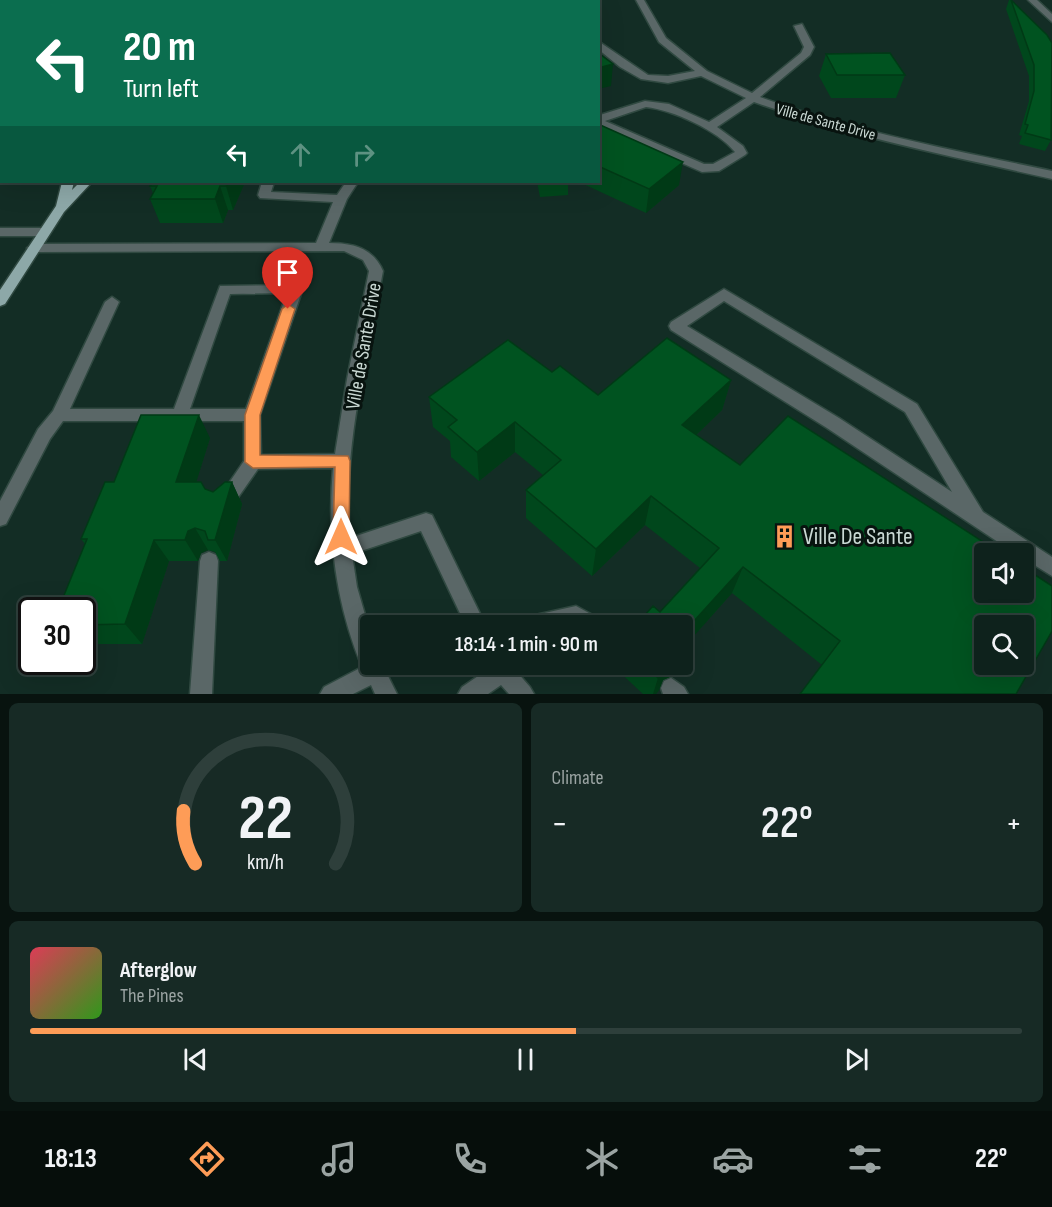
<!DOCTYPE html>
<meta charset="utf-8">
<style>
:root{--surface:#0e221c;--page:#172a25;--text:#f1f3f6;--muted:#9ba4a3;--line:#2e3f3b;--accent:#fe9c57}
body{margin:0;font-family:"Sofia Sans Condensed",sans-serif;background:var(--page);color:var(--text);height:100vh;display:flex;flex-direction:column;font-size:22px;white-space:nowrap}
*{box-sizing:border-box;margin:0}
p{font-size:20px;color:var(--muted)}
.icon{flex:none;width:33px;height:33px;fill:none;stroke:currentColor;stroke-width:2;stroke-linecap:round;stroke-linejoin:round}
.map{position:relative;height:694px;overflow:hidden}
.panel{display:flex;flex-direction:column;gap:9px;padding:9px;background:#08130f;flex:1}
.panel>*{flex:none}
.banner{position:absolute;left:0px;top:0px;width:600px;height:183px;box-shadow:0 6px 24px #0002,0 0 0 2px var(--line);background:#0b6e4f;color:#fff;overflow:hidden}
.controls{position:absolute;left:974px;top:543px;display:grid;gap:12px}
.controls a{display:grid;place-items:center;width:60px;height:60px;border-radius:6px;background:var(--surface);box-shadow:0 6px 24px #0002,0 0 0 2px var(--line);font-size:30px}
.speed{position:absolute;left:18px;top:597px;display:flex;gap:12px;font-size:30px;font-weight:700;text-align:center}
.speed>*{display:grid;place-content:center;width:78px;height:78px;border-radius:50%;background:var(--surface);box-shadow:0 6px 24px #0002,0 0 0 2px var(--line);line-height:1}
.speed .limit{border:3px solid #111;border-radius:9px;background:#fff;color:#111}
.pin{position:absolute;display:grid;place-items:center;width:51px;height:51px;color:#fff;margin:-62px -26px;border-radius:50% 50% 50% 0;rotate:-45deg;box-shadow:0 0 6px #0007}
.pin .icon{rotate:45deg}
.me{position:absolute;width:66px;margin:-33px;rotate:0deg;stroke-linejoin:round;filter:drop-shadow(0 0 4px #0008)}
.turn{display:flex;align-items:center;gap:21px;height:126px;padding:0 24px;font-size:27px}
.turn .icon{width:78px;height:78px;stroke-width:2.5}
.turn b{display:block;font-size:42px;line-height:51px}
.lanes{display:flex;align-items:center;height:57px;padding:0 24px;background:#0003;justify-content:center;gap:30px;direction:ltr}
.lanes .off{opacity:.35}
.big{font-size:45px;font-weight:600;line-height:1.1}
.panel .widget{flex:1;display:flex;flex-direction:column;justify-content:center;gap:9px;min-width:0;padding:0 21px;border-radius:9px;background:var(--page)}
.panel .dial{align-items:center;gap:0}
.dial svg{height:156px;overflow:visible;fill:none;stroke:var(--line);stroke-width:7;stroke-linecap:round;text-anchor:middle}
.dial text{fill:var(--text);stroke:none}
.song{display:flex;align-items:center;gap:18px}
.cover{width:72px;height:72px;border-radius:9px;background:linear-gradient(135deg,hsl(350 70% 55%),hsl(110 70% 35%))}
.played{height:6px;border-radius:3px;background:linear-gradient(90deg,var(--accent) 55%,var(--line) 55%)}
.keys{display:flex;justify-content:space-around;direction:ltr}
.heat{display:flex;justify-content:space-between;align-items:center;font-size:33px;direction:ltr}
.panel .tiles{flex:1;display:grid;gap:9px;grid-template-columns:1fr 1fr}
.widget:last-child{grid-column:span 2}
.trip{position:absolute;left:360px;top:615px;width:333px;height:60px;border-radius:6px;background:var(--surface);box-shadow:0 6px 24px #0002,0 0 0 2px var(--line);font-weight:600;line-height:60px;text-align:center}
.tabs{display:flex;height:96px;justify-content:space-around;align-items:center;background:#060e0b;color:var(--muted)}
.tabs .icon{width:42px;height:42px}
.tabs .current{color:var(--accent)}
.tabs b{font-size:27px;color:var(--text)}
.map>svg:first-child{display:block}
</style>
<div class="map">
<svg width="1052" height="694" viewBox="0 0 1052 694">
<rect width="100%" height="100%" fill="#132d25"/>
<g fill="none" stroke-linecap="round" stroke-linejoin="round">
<defs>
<path id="minor" d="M396,0H404V2H396Z
M636,0H644L666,38L707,71L752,93L801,53L804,47L794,26L802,24L814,47L810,55L760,97C855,132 954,150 1052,171V179C951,156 851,137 754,102L717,127L743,146L747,153L745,155L719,171L702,172L598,126L600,115L645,101L669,104L709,122L746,98L701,76L668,83L641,79L620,67L598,49V41L648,75L668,76L695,71L659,42ZM646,107C673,110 717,130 735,152L713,164H704L605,121Z
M1028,0H1037L1052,14V22Z
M0,139H2L0,146Z
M262,182H274L271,192L337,195L346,182H358L347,199L329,243C353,243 373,248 383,271C367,358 342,449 350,538L426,513L432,515L486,626H466L421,531L352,554L357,587L370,632V664H382L397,694H375L371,685L353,694H320L324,687L362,667C336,604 327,536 333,468L258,469L230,509L224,512L218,509L215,504L218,499L244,461V421H63L50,439L6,524L0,526V501L38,429L53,411L105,302L112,297L119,302L70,409H174L220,286L301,285L303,288L260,415L261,455L335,454L347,379L369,271L363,260L344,251L34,252L27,248L34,244L316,243L333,202L260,198L258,195ZM287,293L246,409H190L230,294Z
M0,228H44L50,232L44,236H0Z
M724,289L917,404L983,512L1052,557V576L1023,558V554H1016L827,428L671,330L669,326L671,322ZM724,301L905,412L952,492L839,418L687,326Z
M209,552L216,555L218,561L212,694H190L200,561L202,555Z
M576,606L600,619L603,626H521L524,619L531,616Z
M485,664H510L530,687L534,694H509L501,685L488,694H458L462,687L487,670Z
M671,678L684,687L688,694H663L661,688L664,681Z"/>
<path id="major" d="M175,0H183L174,2Z
M206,0H214V2H206Z
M62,182H74L72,190L80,182H92L64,212L5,304L0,306V290L56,206Z"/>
</defs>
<!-- minor casing -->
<use href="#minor" stroke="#304941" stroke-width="3"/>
<!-- major casing -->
<use href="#major" stroke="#304941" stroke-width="3"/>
<!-- minor -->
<use href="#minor" fill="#5a6767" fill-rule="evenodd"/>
<!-- major -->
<use href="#major" fill="#8da8a8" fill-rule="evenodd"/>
</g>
<!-- wall -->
<path fill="#00471c" d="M1009,0H1011L1047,35L1051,140L1045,151L1019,144L1022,136L1019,135L1029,101V76L1006,9Z
M826,54L905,75L896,98H831L819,76Z
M598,124L679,185L646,213L579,182H598Z
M245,182L233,210H228L223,223H160L150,199L153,193L150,186Z
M537,182H568V195L540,197Z
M552,372L598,395L731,380L722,410L696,435L740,465L1002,554L822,665L732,593L691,639L682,663L660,612L700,568L645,525L592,576L526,518V490L543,475L515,452L479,481L451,457L450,441L433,427L429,397Z
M210,438L196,482L205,489L213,492L232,482L242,504L227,561H220L215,552L208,550L201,553L198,561H169L142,644H82V610L85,544L81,539L114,482Z
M615,664H682L672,676L663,680L659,690L656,694H643L614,667Z"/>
<!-- shaded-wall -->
<path fill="#003a16" d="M613,64L611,86L598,89V68Z
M2,70V101L0,102V72Z
M683,162L679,185L646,213L649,189Z
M228,182H245L233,210L226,186Z
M220,186L228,210L223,223L215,199Z
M731,380L722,410L675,455L682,425Z
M199,415L210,438L189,505L176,482Z
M515,422V452L479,481L477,452Z
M232,482L242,504L227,561L215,540Z
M651,496L645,525L592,576L596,549Z
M195,528L208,550L201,553L198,561L185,540L188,531Z
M154,540L169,561L142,644L125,624Z
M743,567L732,593L691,639L682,663L684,632Z
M667,664H682L672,676L663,680L659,690L656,694H653L658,678Z"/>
<!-- building -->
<path fill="#005320" stroke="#003a16" stroke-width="1.5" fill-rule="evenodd" d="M1011,0L1047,35L1052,43L1051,140L1025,133L1028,125L1025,124L1034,91V65Z
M0,10H2V70L0,72Z
M598,53L613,64L598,68Z
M890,53L905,75H837L826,54Z
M598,124L683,162L649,189L598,166Z
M153,182H228L226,186H220L215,199H150L157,186H150Z
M667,338L731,380L682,425L740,465L788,416L1002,554H984V592H1023V567L1052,586V631L1016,694H800L840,641L743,567L684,632L691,639L682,649V626H635L653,606L660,612L719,548L651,496L596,549L526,490L561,460L515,422L477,452L448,427L457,420L429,397L508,340L552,372L560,366L598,395ZM984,626H1023V664H984Z
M141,415H199L176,482H201L205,489L213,492L225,482H232L215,540H208L205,531L195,528L188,531L185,540H154L125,624L82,625V610H58L87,539H81L105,482H114Z
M643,664H668L667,667L658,678Z"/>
<!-- route -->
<path fill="#fe9c57" stroke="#a56539" stroke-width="1.5" d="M288,304L295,309L260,415V455L348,456L350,461L349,537L347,542L341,545L335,542L333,537L335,467L253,468L245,462V415L282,309Z"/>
<!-- icons -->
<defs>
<symbol id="building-bare" viewBox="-9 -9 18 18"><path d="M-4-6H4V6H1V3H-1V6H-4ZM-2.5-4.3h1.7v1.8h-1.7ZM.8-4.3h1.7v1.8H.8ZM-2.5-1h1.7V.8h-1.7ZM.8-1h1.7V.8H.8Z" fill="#fe9c57" stroke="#08130f" stroke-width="2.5" paint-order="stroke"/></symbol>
</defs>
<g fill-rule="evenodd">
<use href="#building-bare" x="768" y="520" width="33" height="33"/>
</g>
<g text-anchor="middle" stroke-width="6" stroke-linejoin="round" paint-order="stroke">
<!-- far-street labels -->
<g font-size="16" fill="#cad9d4" stroke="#08130f">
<text transform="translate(826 121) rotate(15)" y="6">Ville de Sante Drive</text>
</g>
<!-- street labels -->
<g font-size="20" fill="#cad9d4" stroke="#08130f">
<text transform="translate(363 346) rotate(-80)" y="7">Ville de Sante Drive</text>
</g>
<!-- near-poi labels -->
<g font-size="24" fill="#cad9d4" stroke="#08130f" text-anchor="start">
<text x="803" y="544">Ville De Sante</text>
</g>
</g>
</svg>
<div class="controls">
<a><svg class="icon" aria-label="sound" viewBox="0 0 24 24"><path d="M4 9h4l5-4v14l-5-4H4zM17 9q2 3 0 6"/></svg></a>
<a><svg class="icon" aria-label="search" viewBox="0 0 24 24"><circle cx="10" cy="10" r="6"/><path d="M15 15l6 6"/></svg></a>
</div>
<div class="speed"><div class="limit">30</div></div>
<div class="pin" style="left:288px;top:309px;background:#d93025"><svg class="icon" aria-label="arrive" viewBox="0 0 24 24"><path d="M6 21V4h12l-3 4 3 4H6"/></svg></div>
<svg class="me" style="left:341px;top:537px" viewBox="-20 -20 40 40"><path d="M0-17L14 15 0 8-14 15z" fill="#fe9c57" stroke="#fff" stroke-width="4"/></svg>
<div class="trip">18:14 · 1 min · 90 m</div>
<div class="banner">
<div class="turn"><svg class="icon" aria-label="left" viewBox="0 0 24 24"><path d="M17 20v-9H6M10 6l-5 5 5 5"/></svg><div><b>20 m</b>Turn left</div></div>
<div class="lanes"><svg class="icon" aria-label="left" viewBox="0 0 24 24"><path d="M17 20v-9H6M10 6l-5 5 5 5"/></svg><svg class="icon off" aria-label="ahead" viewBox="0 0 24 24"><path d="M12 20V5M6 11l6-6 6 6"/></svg><svg class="icon off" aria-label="right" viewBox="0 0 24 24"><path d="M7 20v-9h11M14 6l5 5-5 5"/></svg></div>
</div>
</div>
<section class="panel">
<div class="tiles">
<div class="widget dial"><svg viewBox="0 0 100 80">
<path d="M14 69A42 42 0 1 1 86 69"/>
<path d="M14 69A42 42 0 0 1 8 42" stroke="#fe9c57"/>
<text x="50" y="56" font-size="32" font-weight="700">22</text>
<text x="50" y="72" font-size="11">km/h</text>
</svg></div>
<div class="widget"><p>Climate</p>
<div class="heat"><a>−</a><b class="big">22°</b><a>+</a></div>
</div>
<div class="widget">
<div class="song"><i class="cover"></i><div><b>Afterglow</b><p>The Pines</p></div></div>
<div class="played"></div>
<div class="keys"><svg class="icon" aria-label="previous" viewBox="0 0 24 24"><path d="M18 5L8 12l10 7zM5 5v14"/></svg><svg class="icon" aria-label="pause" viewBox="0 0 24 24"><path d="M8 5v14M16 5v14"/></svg><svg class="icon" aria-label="next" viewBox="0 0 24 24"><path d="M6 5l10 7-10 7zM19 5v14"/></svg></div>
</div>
</div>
</section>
<nav class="tabs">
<b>18:13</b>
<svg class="icon current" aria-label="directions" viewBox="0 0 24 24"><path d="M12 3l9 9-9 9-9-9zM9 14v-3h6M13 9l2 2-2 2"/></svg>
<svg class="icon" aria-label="music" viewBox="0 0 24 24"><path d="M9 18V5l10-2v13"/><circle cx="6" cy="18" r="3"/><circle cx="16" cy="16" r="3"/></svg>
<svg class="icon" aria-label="phone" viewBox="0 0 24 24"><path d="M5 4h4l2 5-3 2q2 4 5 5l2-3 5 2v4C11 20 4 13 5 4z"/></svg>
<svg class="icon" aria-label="climate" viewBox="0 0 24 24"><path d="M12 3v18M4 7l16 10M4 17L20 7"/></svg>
<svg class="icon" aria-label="car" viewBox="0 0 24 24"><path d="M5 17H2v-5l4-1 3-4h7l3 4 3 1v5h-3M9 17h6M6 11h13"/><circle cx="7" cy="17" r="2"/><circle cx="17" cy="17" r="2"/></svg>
<svg class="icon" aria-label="filters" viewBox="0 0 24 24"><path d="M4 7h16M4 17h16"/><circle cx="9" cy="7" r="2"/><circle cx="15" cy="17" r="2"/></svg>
<b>22°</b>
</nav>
